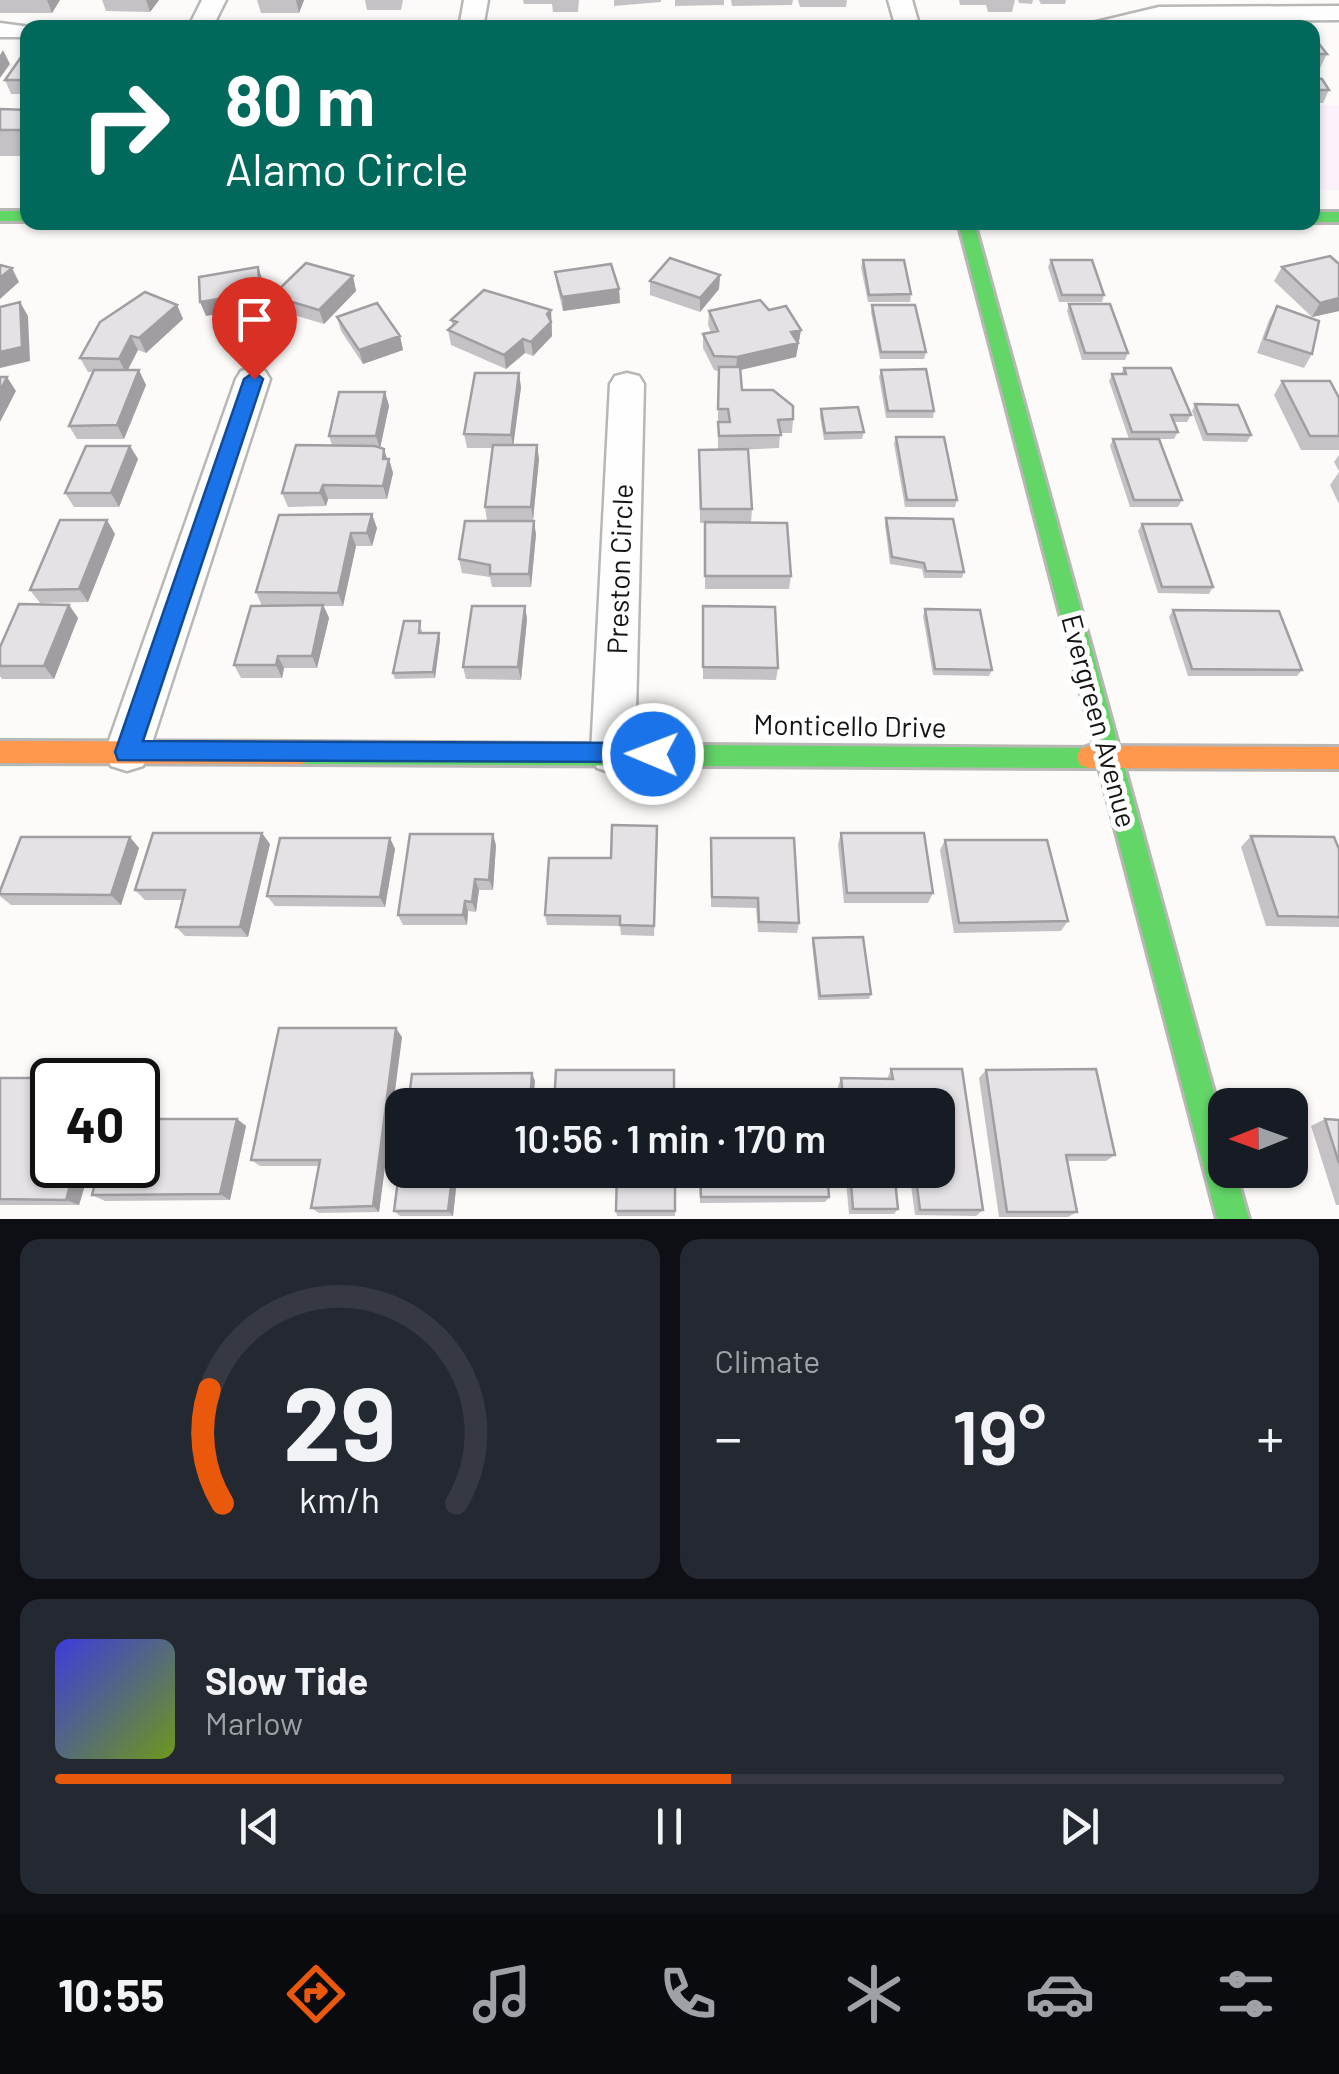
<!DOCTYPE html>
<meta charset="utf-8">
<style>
:root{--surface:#171b24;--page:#242831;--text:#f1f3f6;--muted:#9ea1a6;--line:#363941;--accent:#ea580c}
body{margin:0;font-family:Barlow,sans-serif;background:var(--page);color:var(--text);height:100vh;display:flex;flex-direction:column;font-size:38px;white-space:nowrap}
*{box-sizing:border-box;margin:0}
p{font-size:32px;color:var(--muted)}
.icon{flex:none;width:55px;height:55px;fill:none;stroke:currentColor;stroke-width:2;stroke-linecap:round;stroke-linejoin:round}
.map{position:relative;height:1219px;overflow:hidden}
.side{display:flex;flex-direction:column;gap:20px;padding:20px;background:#0d0f14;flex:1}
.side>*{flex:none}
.banner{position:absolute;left:20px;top:20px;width:1300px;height:210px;border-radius:20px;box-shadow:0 2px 8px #0004;background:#00695c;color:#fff;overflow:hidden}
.needle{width:65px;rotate:269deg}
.tools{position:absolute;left:1208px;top:1088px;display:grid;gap:20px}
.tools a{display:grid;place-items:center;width:100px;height:100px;border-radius:20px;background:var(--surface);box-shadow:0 2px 8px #0004;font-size:50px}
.speed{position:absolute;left:30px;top:1058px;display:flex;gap:20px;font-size:50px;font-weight:700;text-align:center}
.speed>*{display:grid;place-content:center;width:130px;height:130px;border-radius:50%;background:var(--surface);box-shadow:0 2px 8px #0004;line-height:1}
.speed .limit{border:5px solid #111;border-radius:15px;background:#fff;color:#111}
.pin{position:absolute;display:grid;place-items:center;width:85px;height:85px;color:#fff;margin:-102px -42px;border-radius:50% 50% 50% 0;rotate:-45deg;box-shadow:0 0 10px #0007}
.pin .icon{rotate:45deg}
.me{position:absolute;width:110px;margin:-55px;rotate:271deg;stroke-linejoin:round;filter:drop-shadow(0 0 8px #0008)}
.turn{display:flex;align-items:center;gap:35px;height:210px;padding:0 40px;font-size:45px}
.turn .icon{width:130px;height:130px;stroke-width:2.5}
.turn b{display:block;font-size:70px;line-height:85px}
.big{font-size:75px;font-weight:600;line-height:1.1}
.side .widget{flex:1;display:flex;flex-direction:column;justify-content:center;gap:15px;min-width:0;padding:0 35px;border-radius:20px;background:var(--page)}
.side .dial{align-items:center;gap:0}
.dial svg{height:260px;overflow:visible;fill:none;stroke:var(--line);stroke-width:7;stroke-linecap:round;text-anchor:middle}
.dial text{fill:var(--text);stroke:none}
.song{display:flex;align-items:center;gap:30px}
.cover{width:120px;height:120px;border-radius:15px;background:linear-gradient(135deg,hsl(240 70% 55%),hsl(80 70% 35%))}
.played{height:10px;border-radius:5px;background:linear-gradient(90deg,var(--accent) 55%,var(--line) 55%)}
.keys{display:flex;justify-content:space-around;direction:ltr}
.heat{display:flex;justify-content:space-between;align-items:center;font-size:55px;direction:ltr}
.side .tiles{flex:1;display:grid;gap:20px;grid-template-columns:1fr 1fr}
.widget:last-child{grid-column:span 2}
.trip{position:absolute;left:385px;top:1088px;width:570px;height:100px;border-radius:20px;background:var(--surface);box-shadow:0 2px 8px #0004;font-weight:600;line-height:100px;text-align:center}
.menu{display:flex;height:160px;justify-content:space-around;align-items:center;background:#090b0e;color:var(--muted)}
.menu .icon{width:70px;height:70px}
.menu .on{color:var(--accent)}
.menu b{font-size:45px;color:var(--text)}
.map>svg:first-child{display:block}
</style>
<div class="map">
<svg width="1339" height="1219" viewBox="0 0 1339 1219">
<rect width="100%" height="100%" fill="#fdfbf9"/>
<!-- commercial -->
<path fill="#fcf2fc" d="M1313,105H1339V190H1313Z"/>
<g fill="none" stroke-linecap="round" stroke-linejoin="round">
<defs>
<path id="street" d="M202,0H226L212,28H188Z
M464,0H488L483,28H459Z
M888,0H912L920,28H896Z
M1339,6V20L1159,21L1133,28H1089L1092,23L1159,7Z
M0,23L38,28H28V37H0Z
M253,368L265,371L270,379L149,752L143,766L127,771L111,766L105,752L236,379L241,371Z
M627,373L639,376L644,384L635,754L629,768L613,773L597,768L591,754L610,384L615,376Z"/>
<path id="fast" d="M0,211H28V221H0Z
M1312,212H1339V222H1312Z
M958,222H974L1225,1132V1170H1235L1249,1219H1217L1098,763L1089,768L301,764L292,761L289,753L292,745L301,742L1095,748Z"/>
<path id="slow" d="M0,741L301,742L310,745L313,753L310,761L301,764L0,763Z
M1089,746L1339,747V769L1089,768L1080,765L1077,757L1080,749Z"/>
</defs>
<!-- street casing -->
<use href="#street" stroke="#b8b7b5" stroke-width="5"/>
<!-- fast casing -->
<use href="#fast" stroke="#b8b7b5" stroke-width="6"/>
<!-- slow casing -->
<use href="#slow" stroke="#b8b7b5" stroke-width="6"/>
<!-- street -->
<use href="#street" fill="#fffefe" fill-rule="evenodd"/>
<!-- fast -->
<use href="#fast" fill="#63d668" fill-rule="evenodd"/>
<!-- slow -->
<use href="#slow" fill="#ff974d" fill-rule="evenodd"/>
</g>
<!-- wall -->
<path fill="#c5c2c6" d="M0,0H60L52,13H0Z
M102,0H159L150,12L106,11Z
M257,0H304L299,13H261Z
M365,0H403L401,10H367Z
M523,0H579L578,12H553L552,4H524Z
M614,0H661V2L614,6Z
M675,0H724V5L675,6Z
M731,0H793L792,5L732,6Z
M798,0H847L846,7H800Z
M959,0H1015L1012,12H988L986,5H960Z
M1018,0H1033L1032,4L1019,3Z
M1039,0H1066L1065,4H1041Z
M1312,35L1327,54L1320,68H1312Z
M28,50V94H11L5,80Z
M1312,78L1329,90L1323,103H1312Z
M0,109L28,110V156H0Z
M863,260L911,294L910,302H868L861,267Z
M1051,260L1104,295L1102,302H1059L1048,267Z
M1282,267L1339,311L1312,317L1274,281Z
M555,272L619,289L620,303L563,311L557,286Z
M720,275L719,289L700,312L650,295V281Z
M353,276L356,291L324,324L277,310L272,296Z
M1069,304L1128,353L1125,360H1082L1067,311Z
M177,305L183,319L146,353L138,350L128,370L146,385L124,439H77L69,426L93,372H88L80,358Z
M872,305L926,352L924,359H880L871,312Z
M1277,306L1312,354L1304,368L1257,353L1269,320Z
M551,310L552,336L533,356L525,353L506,369L451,345L448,330L453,326L451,320Z
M769,310L801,330L796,357L740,370L742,390L793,419L792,433H780L779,448L733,450L752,509L751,523L791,576L789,589H705V523H700L699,450H718V371L714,370L703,348V334L711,332L708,325L709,311Z
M337,317L400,336L403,350L363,364L341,331Z
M1124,368L1191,415L1187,422H1174L1178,432L1174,439H1159L1182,500L1178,507H1130L1110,446L1113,439H1129L1109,381L1112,374H1121Z
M881,370L934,411L933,418H886L879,377Z
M1282,381L1339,398V450H1301L1274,395Z
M521,387L513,445H537L539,459L533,520L487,521L485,507L492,448H467L464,434Z
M385,392L389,406L380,447L384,449L387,459H389L393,473L387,499H328L326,506L288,507L282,493L332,445L329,436Z
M1195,404L1251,435L1247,442L1203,441L1192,411Z
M821,409L864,432L862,439L824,440L820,416Z
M896,437L957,500L955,507H905L894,444Z
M130,446L138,459L119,507H74L65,493Z
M1339,455V471L1334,462Z
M1339,472V504L1330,485Z
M279,515L377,528L372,546H356L343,606H324L329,618L317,668H284L282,678H241L234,665L262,606L256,592Z
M886,518L964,572L962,578H924L922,569L890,564L885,525Z
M1142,524L1213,587L1209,594L1158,593L1138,531Z
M115,534L88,602L40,603L30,590Z
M536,534L531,587H492L490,577L462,573L459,559Z
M69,605L78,618L54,679H2L0,676V647Z
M525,606L527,619L521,680L466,679L463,667Z
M703,606L778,668L776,680L703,679Z
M925,609L992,670L989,676L933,675L923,616Z
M1173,610L1302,670L1297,676H1188L1169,617Z
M422,628V633L440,639L435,678L395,679L393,673Z
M841,833L933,893L928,903H844L838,844Z
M1251,836L1339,849V927L1266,926L1241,847Z
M658,837L654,936L621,935L620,926L547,925L545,915L611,858Z
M390,838L395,849L385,907L275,906L267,896Z
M711,838L799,923L797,933L758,932L756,908L711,907Z
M945,840L1068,921L1061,931L954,933L940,850Z
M270,844L248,937L185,936L176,927L183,900H145L135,890Z
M496,845L493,890H479L476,912L468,911L467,925H403L398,915Z
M139,848L121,905H11L0,896V891Z
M813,938L871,994L869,999L818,1000L812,943Z
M402,1037L379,1212L319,1213L311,1208L319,1166H260L251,1160Z
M891,1069H962L983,1210L976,1216L915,1215L909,1170L894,1171L898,1209L894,1214H849L845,1170H938V1105H839L838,1086L841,1078L887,1079Z
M986,1070L1115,1155L1106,1161H1067L1077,1212L1068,1217H999L979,1078Z
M0,1078L52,1165H91L79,1205H0Z
M237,1119L246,1126L230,1200L105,1201L92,1195Z
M1325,1119L1339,1120V1205H1336L1311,1126Z
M458,1170L453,1216H400L394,1211Z
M675,1170V1216H617L616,1211Z
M699,1170H827L829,1197L825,1202L700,1203Z"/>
<!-- shaded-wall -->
<path fill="#a09ea1" d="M47,0H60L52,13Z
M146,0H159L150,12Z
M296,0H304L299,13Z
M3,50L10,64L0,78V55Z
M28,121V142L21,130Z
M258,267L263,281L265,306L206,316L200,302Z
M12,268L19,282L0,299V278Z
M720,275L719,289L700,312V298Z
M353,276L356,291L324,324L319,310Z
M619,289L620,303L563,311L562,297Z
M1339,298V311L1312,317L1320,303Z
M20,302L28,316L30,361L0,368V352Z
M177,305L183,319L146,353L139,338Z
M551,310L552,336L533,356L531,342L547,314Z
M801,330L796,357L736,371L737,357L791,332Z
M131,336L138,350L126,373L119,359Z
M400,336L403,350L363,364L359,350Z
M523,339L525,353L506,369L504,355Z
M139,370L146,385L124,439L117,425Z
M519,373L521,387L513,448L511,435Z
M7,377L16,391L0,422V391Z
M385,392L389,406L380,449L376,436Z
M537,445L539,459L533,520L531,507Z
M130,446L138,459L119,507L111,493Z
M384,449L388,462L389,459L393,473L387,499L383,486Z
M323,485L328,499L326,506L320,493Z
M372,514L377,528L372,546L367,533Z
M107,520L115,534L88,602L79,589Z
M534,521L536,534L531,587L529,574Z
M351,533L356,546L343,606L338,593Z
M69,605L78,618L54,679L44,666Z
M323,605L329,618L317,668L312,656Z
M525,606L527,619L521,680L518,667Z
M439,633L440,639L435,678L433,672Z
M278,656L284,668L282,678L276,665Z
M262,833L270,844L248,937L240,927Z
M493,834L496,845L493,890L489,880Z
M130,837L139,848L121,905L111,895Z
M390,838L395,849L385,907L380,897Z
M475,879L479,890L476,912L472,902Z
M465,901L468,911L467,925L463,915Z
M396,1028L402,1037L379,1212L373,1206Z
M532,1073L535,1081L533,1105H530Z
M237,1119L246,1126L230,1200L220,1194Z
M76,1165H91L79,1205L66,1200Z
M453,1170H458L453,1216L448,1211Z"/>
<!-- building -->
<path fill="#e5e2e6" stroke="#a09ea1" stroke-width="2.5" d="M1240,27H1307V28H1241Z
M1312,35L1327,54H1312Z
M26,50H28V80H5Z
M1312,78L1322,79L1329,90H1312Z
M0,109L28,110V121L21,130H0Z
M1330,256L1339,264V298L1320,303L1282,267Z
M670,258L720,275L700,298L650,281Z
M863,260H904L911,294L869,295Z
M1051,260H1092L1104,295H1062Z
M306,263L353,276L319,310L272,296Z
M611,264L619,289L562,297L555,272Z
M0,265L12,268L0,278Z
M258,267L260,292L200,302L199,277Z
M484,290L551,310L547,314L551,322L531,342L523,339L504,355L448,330L457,322L451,320Z
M145,292L177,305L139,338L131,336L119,359L80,358L100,322Z
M760,300L769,310L786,306L801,330L791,332L798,343L737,357L714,356L703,334L718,331L709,311Z
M20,302L22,347L0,352V307Z
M377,303L400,336L359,350L337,317Z
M1069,304H1110L1128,353H1085Z
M872,305H915L926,352H881Z
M1277,306L1319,321L1312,354L1265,339Z
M719,367H740L742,390H773L793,406V419L778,420L781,435L719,436L718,422H730L728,409H718Z
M1124,368H1171L1191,415H1171L1178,432H1132L1112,374H1126Z
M926,369L934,411H888L881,370Z
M94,370H139L117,425L69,426Z
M475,373H519L511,435L464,434Z
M0,377H7L0,391Z
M1282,381H1330L1339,398V436H1310Z
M339,392H385L376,436H329Z
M1195,404L1238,405L1251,435L1207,434Z
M858,407L864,432L825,433L821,409Z
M896,437H944L957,500H907Z
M1113,439H1159L1182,500H1134Z
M296,445L375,446L384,449L383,459H389L383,486L323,485L320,493H282Z
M493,445H537L531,507H485Z
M86,446H130L111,493H65Z
M748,449L752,509H701L699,450Z
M372,514L367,533H351L338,593L256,592L279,515Z
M886,518L953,519L964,572L926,571L924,563L892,557Z
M60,520H107L79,589L30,590Z
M465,521H534L529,574H490V565L459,559Z
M705,522L787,523L791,576H705Z
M1142,524H1191L1213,587H1162Z
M19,604L69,605L44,666H0V647Z
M323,605L312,656H278L276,665H234L251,606Z
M472,606H525L518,667H463Z
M703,606L775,607L778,668L703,667Z
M925,609L980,610L992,670L935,669Z
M1173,610L1279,611L1302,670L1192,669Z
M404,621H420L419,633H439L433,672L393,673Z
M612,825L657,826L654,926L620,925V916L545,915L549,858H611Z
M153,833H262L240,927H176L185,890H135Z
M841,833H924L933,893H847Z
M410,834H493L489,880L475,879L472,902L465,901L463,915H398Z
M1251,836L1334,837L1339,849V917L1278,916Z
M21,837H130L111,895L0,894V891Z
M280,838H390L380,897L267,896Z
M711,838H794L799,923L759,922L758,898L712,897Z
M945,840H1047L1068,921L959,923Z
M863,937L871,994L820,996L813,938Z
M279,1028H396L373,1206L311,1208L320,1160H251Z
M891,1069H962L983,1210H920L915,1170H938V1105H844L841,1078L893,1079Z
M1096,1069L1115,1155H1066L1077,1212H1007L986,1070Z
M556,1070H674V1105H554Z
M532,1073L530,1105H408L412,1074Z
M0,1078H102V1080H52V1165H76L66,1200L0,1199Z
M138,1119H237L220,1194L92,1195L100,1165H138Z
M1325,1119L1339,1120V1163Z
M402,1149V1170H453L448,1211H394Z
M617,1170H675V1211H616Z
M700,1170H827L829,1197H701Z
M850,1170H894L898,1209H853Z"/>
<!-- route -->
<path fill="#1a73e8" stroke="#114b97" stroke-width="2.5" d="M254,372L263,379L143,741L653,743L662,747L666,754L662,762L118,760L115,752L244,379Z"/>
<g text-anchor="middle" stroke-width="10" stroke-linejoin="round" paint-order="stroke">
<!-- street labels -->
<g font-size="28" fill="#161413" stroke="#fff">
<text transform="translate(620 569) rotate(-88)" y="10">Preston Circle</text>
<text transform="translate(1099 721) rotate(75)" y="10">Evergreen Avenue</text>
<text transform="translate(850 726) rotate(1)" y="10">Monticello Drive</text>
</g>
</g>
</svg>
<div class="tools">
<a><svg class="needle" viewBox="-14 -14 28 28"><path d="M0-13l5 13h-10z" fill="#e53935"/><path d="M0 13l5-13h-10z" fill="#9ea1a6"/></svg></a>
</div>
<div class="speed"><div class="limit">40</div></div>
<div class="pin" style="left:254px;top:379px;background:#d93025"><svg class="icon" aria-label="arrive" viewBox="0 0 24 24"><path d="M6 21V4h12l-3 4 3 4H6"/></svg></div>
<svg class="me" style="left:653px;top:754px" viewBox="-20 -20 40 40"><circle r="17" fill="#1a73e8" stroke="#fff" stroke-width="3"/><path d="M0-11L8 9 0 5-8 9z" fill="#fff"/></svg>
<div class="trip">10:56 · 1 min · 170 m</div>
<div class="banner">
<div class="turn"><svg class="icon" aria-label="right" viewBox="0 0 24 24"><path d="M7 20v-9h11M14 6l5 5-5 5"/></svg><div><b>80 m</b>Alamo Circle</div></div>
</div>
</div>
<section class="side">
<div class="tiles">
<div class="widget dial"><svg viewBox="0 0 100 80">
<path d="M14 69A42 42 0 1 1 86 69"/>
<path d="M14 69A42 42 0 0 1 10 34" stroke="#ea580c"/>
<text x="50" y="56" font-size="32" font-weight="700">29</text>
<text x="50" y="72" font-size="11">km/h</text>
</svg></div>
<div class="widget"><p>Climate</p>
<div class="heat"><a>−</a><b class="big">19°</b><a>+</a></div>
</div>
<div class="widget">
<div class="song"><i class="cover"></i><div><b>Slow Tide</b><p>Marlow</p></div></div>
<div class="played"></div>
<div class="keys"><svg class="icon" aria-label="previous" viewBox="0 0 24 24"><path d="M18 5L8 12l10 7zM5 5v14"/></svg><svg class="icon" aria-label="pause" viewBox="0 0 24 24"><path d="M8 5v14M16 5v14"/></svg><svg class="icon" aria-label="next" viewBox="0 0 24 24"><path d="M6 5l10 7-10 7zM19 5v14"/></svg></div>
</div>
</div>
</section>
<nav class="menu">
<b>10:55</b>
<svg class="icon on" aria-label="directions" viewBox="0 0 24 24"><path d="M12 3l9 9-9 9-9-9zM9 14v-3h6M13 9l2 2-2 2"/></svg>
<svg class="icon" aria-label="music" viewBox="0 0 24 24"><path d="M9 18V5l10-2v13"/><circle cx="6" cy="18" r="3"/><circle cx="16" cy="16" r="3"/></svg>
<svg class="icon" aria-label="phone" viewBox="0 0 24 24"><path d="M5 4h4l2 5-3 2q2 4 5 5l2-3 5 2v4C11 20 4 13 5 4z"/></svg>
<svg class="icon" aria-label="climate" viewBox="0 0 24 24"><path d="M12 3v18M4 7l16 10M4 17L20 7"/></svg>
<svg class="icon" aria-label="car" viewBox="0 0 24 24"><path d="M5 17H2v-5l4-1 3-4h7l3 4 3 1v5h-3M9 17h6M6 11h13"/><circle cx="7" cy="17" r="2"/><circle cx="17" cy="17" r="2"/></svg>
<svg class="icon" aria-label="filters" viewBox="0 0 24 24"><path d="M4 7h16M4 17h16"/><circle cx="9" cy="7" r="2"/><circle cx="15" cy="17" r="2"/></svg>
</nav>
